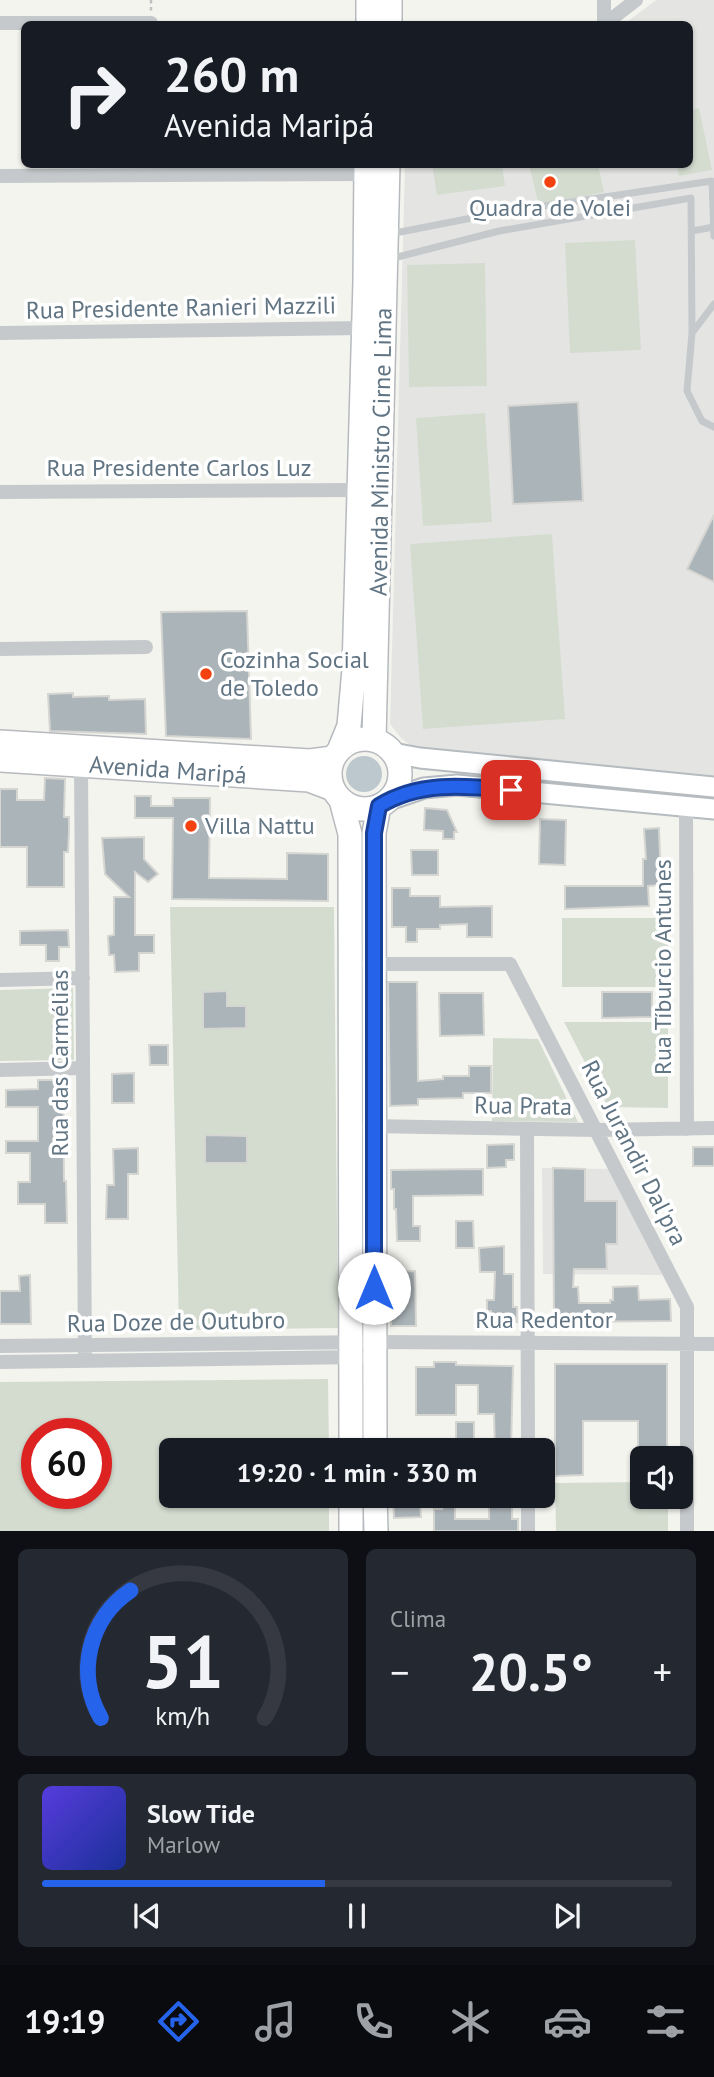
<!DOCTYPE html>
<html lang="pt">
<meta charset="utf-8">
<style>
:root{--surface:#171b24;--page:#242831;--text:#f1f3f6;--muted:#9ea1a6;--line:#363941;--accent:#2563eb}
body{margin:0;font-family:"PT Sans",sans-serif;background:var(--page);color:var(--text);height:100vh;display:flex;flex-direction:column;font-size:26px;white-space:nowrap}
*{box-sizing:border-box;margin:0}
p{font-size:23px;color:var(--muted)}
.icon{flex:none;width:38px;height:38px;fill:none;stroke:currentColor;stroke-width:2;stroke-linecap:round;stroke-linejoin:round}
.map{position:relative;height:1531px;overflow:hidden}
.details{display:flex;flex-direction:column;gap:18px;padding:18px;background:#0d0f14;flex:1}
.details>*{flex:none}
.hud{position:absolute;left:21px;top:21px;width:672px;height:147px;border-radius:10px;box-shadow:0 2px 5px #0004;background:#171b24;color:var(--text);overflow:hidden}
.controls{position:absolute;left:630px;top:1446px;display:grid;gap:14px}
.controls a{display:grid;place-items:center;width:63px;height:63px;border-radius:10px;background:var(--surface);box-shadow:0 2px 5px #0004;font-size:35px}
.speed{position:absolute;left:21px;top:1418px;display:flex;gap:14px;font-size:35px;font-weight:700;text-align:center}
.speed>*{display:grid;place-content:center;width:91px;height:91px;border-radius:50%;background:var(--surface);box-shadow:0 2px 5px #0004;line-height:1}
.speed .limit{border:10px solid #d22;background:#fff;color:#111}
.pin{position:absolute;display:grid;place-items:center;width:60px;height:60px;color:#fff;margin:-30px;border-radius:14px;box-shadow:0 4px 10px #0006}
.me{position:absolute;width:77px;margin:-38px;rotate:0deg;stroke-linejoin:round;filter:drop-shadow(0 0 5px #0008)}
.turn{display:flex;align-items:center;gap:24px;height:147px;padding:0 28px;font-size:32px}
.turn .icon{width:91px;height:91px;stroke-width:2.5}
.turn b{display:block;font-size:49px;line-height:60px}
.big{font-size:52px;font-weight:700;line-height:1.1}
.details .widget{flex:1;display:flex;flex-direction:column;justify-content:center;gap:10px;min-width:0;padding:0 24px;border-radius:10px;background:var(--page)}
.details .dial{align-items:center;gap:0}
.dial svg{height:182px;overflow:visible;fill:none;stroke:var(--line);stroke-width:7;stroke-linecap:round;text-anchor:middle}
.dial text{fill:var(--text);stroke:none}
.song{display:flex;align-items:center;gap:21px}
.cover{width:84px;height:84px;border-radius:10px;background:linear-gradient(135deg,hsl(250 70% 55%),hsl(230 70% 35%))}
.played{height:7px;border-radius:4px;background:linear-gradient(90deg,var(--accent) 45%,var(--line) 45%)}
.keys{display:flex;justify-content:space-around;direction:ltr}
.heat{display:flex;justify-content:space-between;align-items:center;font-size:38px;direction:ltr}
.details .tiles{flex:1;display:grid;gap:18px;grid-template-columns:1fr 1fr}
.widget:last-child{grid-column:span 2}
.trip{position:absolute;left:159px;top:1438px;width:396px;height:70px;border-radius:10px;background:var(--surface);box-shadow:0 2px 5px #0004;font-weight:700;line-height:70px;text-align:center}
.dock{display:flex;height:112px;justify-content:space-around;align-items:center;background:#090b0e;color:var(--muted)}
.dock .icon{width:49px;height:49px}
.dock .current{color:var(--accent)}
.dock b{font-size:32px;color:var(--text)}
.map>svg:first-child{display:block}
</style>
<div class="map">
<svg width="714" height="1531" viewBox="0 0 714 1531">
<rect width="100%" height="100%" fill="#f4f4ef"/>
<!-- built -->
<path fill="#e4e5e3" d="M656,0H714V796L465,776L429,758L402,739L390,724L405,165L690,164V24H624Z
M542,1168L610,1169L664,1275L543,1274Z"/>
<!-- green -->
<path fill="#d4dcd0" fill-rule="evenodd" d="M699,108L712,170L679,176L677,165L690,164V110Z
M432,165H502L505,186L437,195Z
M529,165H598L604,192L539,206Z
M635,240L641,350L570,353L565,243Z
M485,263L487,386L409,387L407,265Z
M485,413L492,522L423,526L416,418Z
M552,534L565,719L423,729L410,544Z
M170,907H334L338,1328L179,1330Z
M562,918H668V987H562Z
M73,988L74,1060L0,1061V990Z
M564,1022H668V1108L608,1107Z
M493,1038L538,1039L578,1122L492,1121Z
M328,1379L329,1451H172V1496H329V1531H0V1382ZM37,1433H96V1493H37Z
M642,1482V1496H668V1531H556L555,1483Z"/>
<!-- water -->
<path fill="#bcc8cd" d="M346 774a18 18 0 1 1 36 0a18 18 0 1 1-36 0Z"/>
<!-- building -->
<path fill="#abb4b8" stroke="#d5d5d2" stroke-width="2" d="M578,402L583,501L513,504L508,406Z
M714,515V582L687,569Z
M247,611L251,739L166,736L161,612Z
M73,693V697L109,696V700L145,699L146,734L50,731L48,694Z
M45,778L65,779L64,817H69V832L68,852H64V887H27V847H0V789H17V800H44Z
M135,796H151V806H173V798H210L209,878L287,879V853L328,854V901L172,899L173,818H135Z
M425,808L447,810L457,832H454V839H443V831L424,830Z
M540,819L566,820L565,865L539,864Z
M659,828L661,885L648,886L649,906L565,909V886H643V859H646L644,829Z
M144,837V859L158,874L148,882L135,872V935H154V953H139V971L115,972L114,955H109L108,936L114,935V897H129L105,874L102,838Z
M411,850H438V875H412Z
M392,888H410V896H440V907L492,906V937H467V924L440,925V929H417V942H406V927H392Z
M68,930L69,947H59V961H46V945H20V931Z
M388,982H417L418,1081L443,1079V1076H469V1066H491V1093H463V1098L418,1099V1105L390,1106Z
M227,991V1006H246V1028L203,1029V992Z
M602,992H652V1017L602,1018Z
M439,993H483L484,1035L440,1036Z
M149,1045H168V1065H150Z
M134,1073V1103H112V1074Z
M38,1080H63L64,1181H66L67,1223H45V1204H18V1182H30V1153H6V1141H38V1107H6V1090L38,1089Z
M205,1135L247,1136V1163H205Z
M514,1144V1160H506V1167L487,1168V1145Z
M693,1147H714V1166H693Z
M138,1148V1174H128V1219H106L107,1185H114L113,1149Z
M553,1168L585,1169V1201H617V1244H606L607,1269H574L573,1287H578L579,1303H610V1300H613V1287L638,1286L639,1300L670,1299L671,1321L554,1322Z
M483,1169V1195L413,1196V1226H420V1241H397L396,1209H394V1189H391V1170Z
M456,1221H473L474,1248H456Z
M504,1246V1274H513V1307H517V1322H491V1311H487V1300H494L495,1272H480L479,1248Z
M415,1271L416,1326H391L390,1272Z
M30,1275L31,1324H0V1291H20L19,1276Z
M434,1362H456V1365L513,1366L511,1451H495L494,1414H478V1385H456V1415H416V1367H434Z
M555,1364H667V1458H638V1421H583V1475L555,1476Z
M456,1422H474V1441H456Z
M393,1496H416V1504L420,1503L421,1517L394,1518Z
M442,1496H455V1519H489V1496H512V1519H518V1531H434V1509H442Z"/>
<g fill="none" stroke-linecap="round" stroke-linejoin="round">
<defs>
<path id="secondary" d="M393,753L420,758L714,787
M386,801L424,788L457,785L714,809"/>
<path id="primary" d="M368,24V0
M390,24V0
M330 774a35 35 0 1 1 70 0a35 35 0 1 1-70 0Z
M374,740L388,164
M0,742L310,761L333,758
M340,748L349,726L354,669L365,281L366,164
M0,760L309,780L333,789
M341,800L350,834L351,1451
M375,1451L374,833L379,806
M375,1496L376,1531
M351,1531V1496"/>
</defs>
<!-- secondary casing -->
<use href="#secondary" stroke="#b5bbbf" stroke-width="23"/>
<!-- primary casing -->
<use href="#primary" stroke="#b6babe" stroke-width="26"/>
<!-- path -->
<path stroke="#bec0c2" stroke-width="2.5" stroke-dasharray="3.5 3.5" stroke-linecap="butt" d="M151,0V11"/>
<!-- lane -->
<path stroke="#c6c9cc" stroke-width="7" d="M692,231L714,227
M390,234L497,213L712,181L714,236
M390,259L499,231L691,198L692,333L714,304
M692,333L687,391L702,421L714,427"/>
<!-- street -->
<path stroke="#c6c9cc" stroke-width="14" d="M0,23H151
M604,24V0
M605,24L636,0
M0,176L365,174
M0,333L363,328
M0,492L358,490
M0,649L146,647
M81,765L85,1361
M686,806L687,1129
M369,964H510L687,1307V1531
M0,980L83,978
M0,1070L83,1068
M369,1126L597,1130L714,1128
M527,1129L528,1451
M0,1346L374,1342L714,1344
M0,1362L359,1357
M528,1496V1531"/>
<!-- secondary -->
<use href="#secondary" stroke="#fff" stroke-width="19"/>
<!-- primary -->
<use href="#primary" stroke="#fff" stroke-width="23"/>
</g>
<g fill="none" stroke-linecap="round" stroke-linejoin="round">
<defs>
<path id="route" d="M374,1288V833L379,806C420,781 465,786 511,790"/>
</defs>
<!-- route casing -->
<use href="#route" stroke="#184099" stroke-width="18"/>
<!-- route -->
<use href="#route" stroke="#2563eb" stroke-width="12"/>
</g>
<!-- markers -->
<g fill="#f34210" stroke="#fff" stroke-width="2.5">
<circle cx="550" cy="182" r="7"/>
<circle cx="206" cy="674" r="7"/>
<circle cx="191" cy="826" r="7"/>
</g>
<g text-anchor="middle" stroke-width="7" stroke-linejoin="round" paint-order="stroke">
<!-- poi labels -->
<g font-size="24" fill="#607483" stroke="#fff" text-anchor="start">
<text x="550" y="216" text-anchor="middle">Quadra de Volei</text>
<text x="220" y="668">Cozinha Social<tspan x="220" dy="28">de Toledo</tspan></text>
<text x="205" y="834">Villa Nattu</text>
</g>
<!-- street labels -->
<g font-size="24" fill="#607483" stroke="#fff">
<text transform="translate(181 308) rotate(-1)" y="8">Rua Presidente Ranieri Mazzili</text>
<text transform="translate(381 452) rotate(-89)" y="8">Avenida Ministro Cirne Lima</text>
<text x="179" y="476">Rua Presidente Carlos Luz</text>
<text transform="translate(168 770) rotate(4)" y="8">Avenida Maripá</text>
<text transform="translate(663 967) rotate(-90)" y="8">Rua Tíburcio Antunes</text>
<text transform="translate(60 1063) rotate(-90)" y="8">Rua das Carmélias</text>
<text transform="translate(523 1106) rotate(1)" y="8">Rua Prata</text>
<text transform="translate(634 1153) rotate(63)" y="8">Rua Jurandir Dal'pra</text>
<text x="544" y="1328">Rua Redentor</text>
<text transform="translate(176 1322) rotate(-1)" y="8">Rua Doze de Outubro</text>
</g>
</g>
</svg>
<div class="controls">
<a><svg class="icon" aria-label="sound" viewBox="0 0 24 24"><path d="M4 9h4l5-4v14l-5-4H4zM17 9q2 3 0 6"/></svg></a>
</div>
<div class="speed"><div class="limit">60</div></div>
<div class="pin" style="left:511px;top:790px;background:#d93025"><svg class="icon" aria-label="arrive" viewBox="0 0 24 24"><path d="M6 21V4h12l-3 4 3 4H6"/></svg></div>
<svg class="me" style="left:374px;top:1288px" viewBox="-20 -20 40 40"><circle r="19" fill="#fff"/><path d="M0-13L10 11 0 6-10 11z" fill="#2563eb"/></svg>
<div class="trip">19:20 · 1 min · 330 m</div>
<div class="hud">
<div class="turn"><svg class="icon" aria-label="right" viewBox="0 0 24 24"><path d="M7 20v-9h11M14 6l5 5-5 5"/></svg><div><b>260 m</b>Avenida Maripá</div></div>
</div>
</div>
<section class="details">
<div class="tiles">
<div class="widget dial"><svg viewBox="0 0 100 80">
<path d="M14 69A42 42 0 1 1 86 69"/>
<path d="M14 69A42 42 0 0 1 27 13" stroke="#2563eb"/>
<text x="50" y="56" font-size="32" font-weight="700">51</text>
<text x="50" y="72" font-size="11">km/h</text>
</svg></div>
<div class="widget"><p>Clima</p>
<div class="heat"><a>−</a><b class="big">20.5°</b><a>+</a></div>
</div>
<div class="widget">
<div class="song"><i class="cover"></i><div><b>Slow Tide</b><p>Marlow</p></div></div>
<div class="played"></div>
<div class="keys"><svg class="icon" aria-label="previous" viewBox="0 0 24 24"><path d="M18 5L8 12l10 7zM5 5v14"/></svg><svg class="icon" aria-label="pause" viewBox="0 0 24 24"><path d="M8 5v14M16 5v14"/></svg><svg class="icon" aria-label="next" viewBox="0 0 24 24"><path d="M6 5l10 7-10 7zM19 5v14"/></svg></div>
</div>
</div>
</section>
<nav class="dock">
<b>19:19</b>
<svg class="icon current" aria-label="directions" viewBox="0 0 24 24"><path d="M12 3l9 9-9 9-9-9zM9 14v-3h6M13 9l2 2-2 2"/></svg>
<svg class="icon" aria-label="music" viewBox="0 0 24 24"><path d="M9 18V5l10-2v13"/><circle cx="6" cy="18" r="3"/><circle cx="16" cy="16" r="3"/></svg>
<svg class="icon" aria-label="phone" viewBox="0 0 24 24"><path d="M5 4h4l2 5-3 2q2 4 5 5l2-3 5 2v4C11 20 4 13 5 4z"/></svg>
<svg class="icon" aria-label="climate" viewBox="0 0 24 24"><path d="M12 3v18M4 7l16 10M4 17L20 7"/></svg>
<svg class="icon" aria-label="car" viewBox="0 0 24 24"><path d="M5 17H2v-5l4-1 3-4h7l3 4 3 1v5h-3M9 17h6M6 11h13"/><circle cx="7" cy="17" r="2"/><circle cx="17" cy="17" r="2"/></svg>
<svg class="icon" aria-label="filters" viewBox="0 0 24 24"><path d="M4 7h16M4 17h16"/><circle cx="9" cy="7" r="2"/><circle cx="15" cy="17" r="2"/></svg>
</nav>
